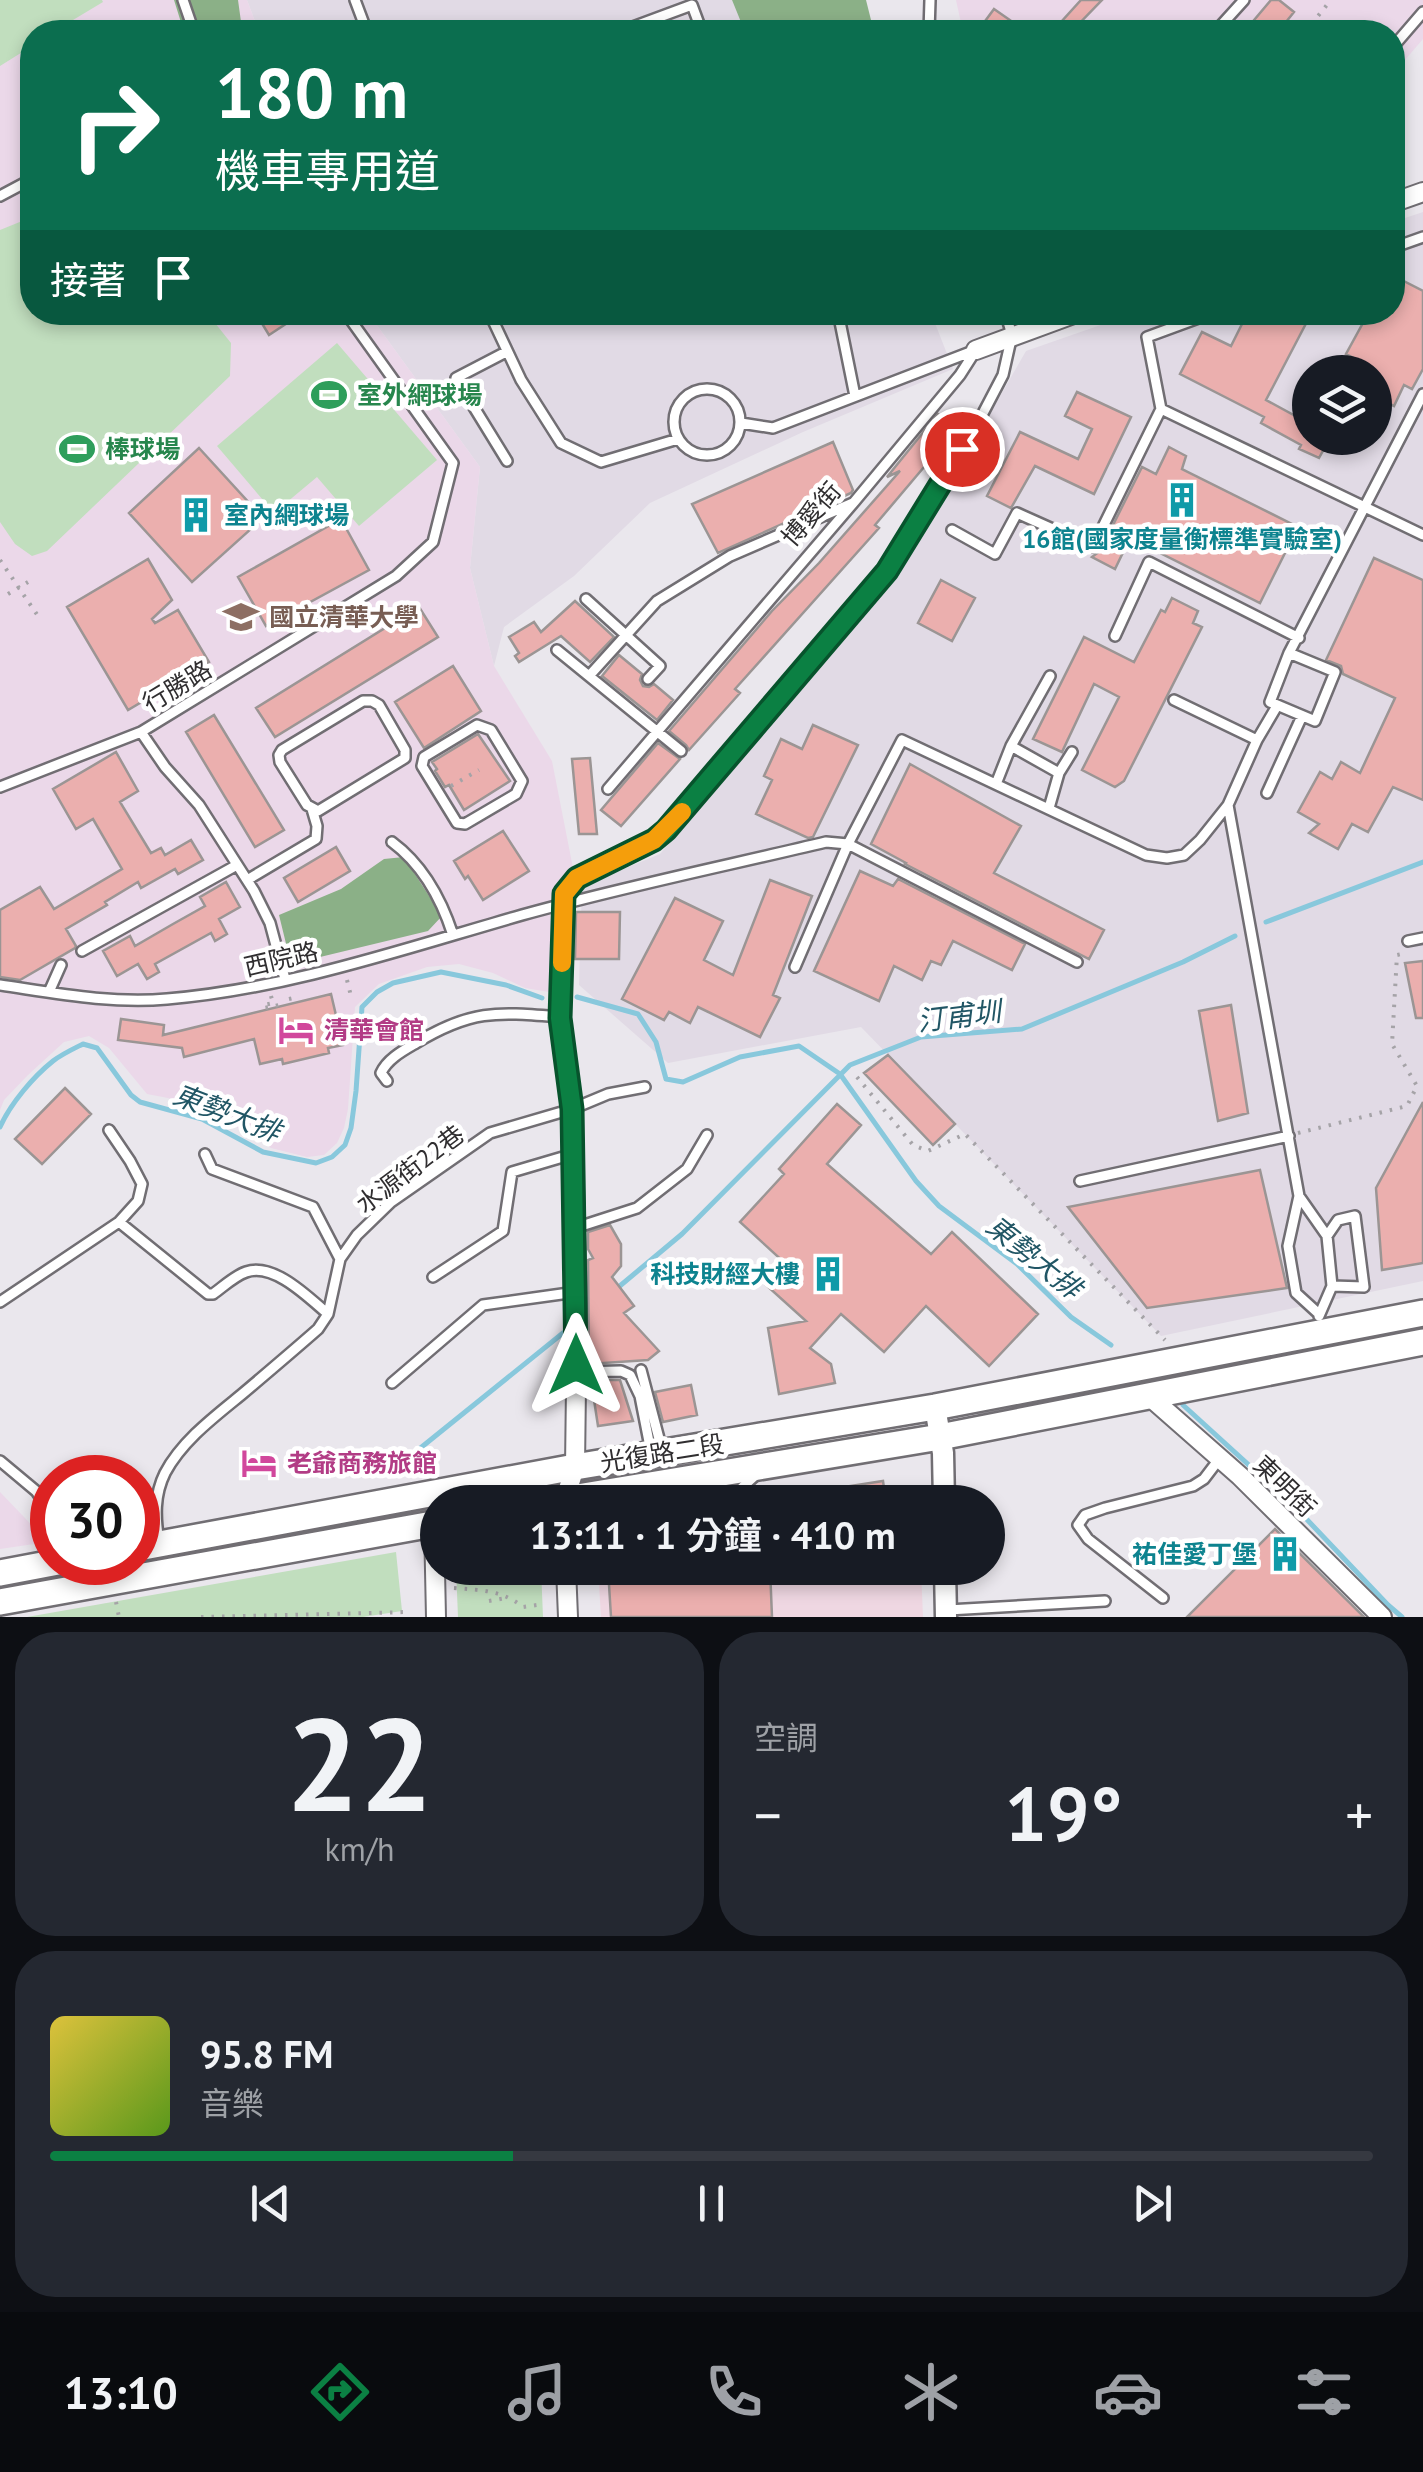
<!DOCTYPE html>
<html lang="zh-TW">
<meta charset="utf-8">
<style>
:root{--surface:#171b24;--page:#242831;--text:#f1f3f6;--muted:#9ea1a6;--line:#363941;--accent:#0b8043}
body{margin:0;font-family:"PT Sans","Noto Sans TC",sans-serif;background:var(--page);color:var(--text);height:100vh;display:flex;flex-direction:column;font-size:38px;white-space:nowrap}
*{box-sizing:border-box;margin:0}
p{font-size:32px;color:var(--muted)}
.icon{flex:none;width:55px;height:55px;fill:none;stroke:currentColor;stroke-width:2;stroke-linecap:round;stroke-linejoin:round}
.map{position:relative;height:1617px;overflow:hidden}
.sheet{display:flex;flex-direction:column;gap:15px;padding:15px;background:#0d0f14;flex:1}
.sheet>*{flex:none}
.banner{position:absolute;left:20px;top:20px;width:1385px;height:305px;border-radius:40px;box-shadow:0 5px 15px #0003;background:#0b6e4f;color:#fff;overflow:hidden}
.fabs{position:absolute;left:1292px;top:355px;display:grid;gap:20px}
.fabs a{display:grid;place-items:center;width:100px;height:100px;border-radius:50%;background:var(--surface);box-shadow:0 5px 15px #0003;font-size:50px}
.speed{position:absolute;left:30px;top:1455px;display:flex;gap:20px;font-size:50px;font-weight:700;text-align:center}
.speed>*{display:grid;place-content:center;width:130px;height:130px;border-radius:50%;background:var(--surface);box-shadow:0 5px 15px #0003;line-height:1}
.speed .limit{border:15px solid #d22;background:#fff;color:#111}
.pin{position:absolute;display:grid;place-items:center;width:85px;height:85px;color:#fff;margin:-42px;border:5px solid #fff;border-radius:50%;box-shadow:0 2px 10px #0007}
.me{position:absolute;width:110px;margin:-55px;rotate:0deg;stroke-linejoin:round;filter:drop-shadow(0 0 8px #0008)}
.turn{display:flex;align-items:center;gap:35px;height:210px;padding:0 30px;font-size:45px}
.turn .icon{width:130px;height:130px;stroke-width:2.5}
.turn b{display:block;font-size:70px;line-height:85px}
.then{display:flex;align-items:center;height:95px;padding:0 30px;background:#0003;gap:20px;font-size:38px}
.big{font-size:75px;font-weight:600;line-height:1.1}
.sheet .tile{flex:1;display:flex;flex-direction:column;justify-content:center;gap:15px;min-width:0;padding:0 35px;border-radius:40px;background:var(--page)}
.sheet .dial{align-items:center;gap:0}
.dial b{font-size:130px;line-height:1}
.song{display:flex;align-items:center;gap:30px}
.cover{width:120px;height:120px;border-radius:15px;background:linear-gradient(135deg,hsl(50 70% 55%),hsl(90 70% 35%))}
.played{height:10px;border-radius:5px;background:linear-gradient(90deg,var(--accent) 35%,var(--line) 35%)}
.keys{display:flex;justify-content:space-around;direction:ltr}
.heat{display:flex;justify-content:space-between;align-items:center;font-size:55px;direction:ltr}
.sheet .tiles{flex:1;display:grid;gap:15px;grid-template-columns:1fr 1fr}
.tile:last-child{grid-column:span 2}
.trip{position:absolute;left:420px;top:1485px;width:585px;height:100px;border-radius:50px;background:var(--surface);box-shadow:0 5px 15px #0003;font-weight:600;line-height:100px;text-align:center}
.tab-bar{display:flex;height:160px;justify-content:space-around;align-items:center;background:#090b0e;color:var(--muted)}
.tab-bar .icon{width:70px;height:70px}
.tab-bar .on{color:var(--accent)}
.tab-bar b{font-size:45px;color:var(--text)}
.map>svg:first-child{display:block}
</style>
<div class="map">
<svg width="1423" height="1617" viewBox="0 0 1423 1617">
<rect width="100%" height="100%" fill="#eae7ed"/>
<!-- built -->
<path fill="#e1dae5" fill-rule="evenodd" d="M247,0H732L745,32H259Z
M1423,212V1281L1161,1336L861,1027L668,1063L579,985L582,886L660,854L896,577L1026,351L1135,313L1392,312L1393,222ZM1310,372H1375V438H1310Z
M368,313H931L953,369L803,432L650,503L574,576L504,627L494,666L470,568L480,467Z"/>
<!-- education -->
<path fill="#ebd8e9" d="M0,0H247L259,32H32V312L368,313L480,467L470,568L494,666L552,761L573,868L562,883L554,906L555,993L525,988L493,973L459,964L427,967L379,984L355,1007L348,1109L344,1128L337,1143L324,1155L307,1157L271,1148L235,1126L193,1107L168,1098L147,1094L109,1048L89,1036L64,1042L28,1075L4,1100L0,1110Z
M956,0H1423V39L1393,74L1392,32H963Z
M0,1492L48,1542L0,1549Z"/>
<!-- medical -->
<path fill="#efd7e2" d="M598,1568H816L819,1584L921,1569L923,1617H601Z"/>
<!-- green -->
<path fill="#c1debe" d="M0,0H102L103,2L53,32H32V46L0,66Z
M32,217V312L207,313L231,343L230,376L47,551L32,556L15,544L0,522V230Z
M337,343L437,460L359,526L317,477L274,513L217,446Z
M396,1552L402,1611L363,1617H27Z
M456,1568H541L543,1617H458Z"/>
<!-- forest -->
<path fill="#8bb087" d="M174,0H238L242,29L236,32H184Z
M732,0H866L874,32H745Z
M404,857L442,916L428,931L291,964L279,915L341,889L384,859Z"/>
<g fill="none" stroke-linecap="round" stroke-linejoin="round">
<!-- stream -->
<path stroke="#88c8dc" stroke-width="5" d="M1266,922L1423,862
M577,997L638,1014L656,1042L666,1079L683,1082L740,1057L799,1046L840,1074L916,1181L939,1206L1017,1264L1071,1317L1111,1345
M0,1127C11,1103 33,1077 53,1061C62,1054 73,1049 83,1044L97,1048L131,1095L140,1102L202,1119L263,1152L316,1163L332,1157L345,1145L351,1128L356,1091L362,1007L377,992L393,983L441,972L506,985L542,998
M615,1290L682,1234L850,1065L921,1037L1022,1029L1183,962L1235,936
M1183,1405L1296,1508L1388,1605L1402,1617
M413,1454L563,1333"/>
</g>
<!-- building -->
<path fill="#ebafae" stroke="#9b9594" stroke-width="2.5" d="M1081,0H1102L1071,32H1052Z
M1271,0H1279L1294,12L1278,32H1244Z
M994,9L1027,32H977Z
M1392,275L1423,291V369L1412,389L1404,385L1394,406L1375,397V369L1346,354L1369,312H1392Z
M255,312H304L269,335Z
M1248,312H1255L1268,319L1271,312H1312L1266,400L1310,424V438H1330L1319,458L1299,449L1301,445L1261,423L1264,417L1180,374L1202,332L1231,346Z
M1077,392L1131,417L1094,494L1035,466L1011,508L987,496L1020,432L1078,459L1092,429L1065,416Z
M938,414L957,428L875,525L879,528L735,689L740,693L689,750L686,745L669,731L772,611L819,563L900,471L887,477Z
M833,442L853,490L851,493L718,553L692,504Z
M1169,447L1186,456L1182,469L1298,527L1260,603L1130,538L1115,569L1092,557L1100,551L1142,467L1156,474Z
M199,448L263,518L192,582L129,513Z
M341,519L369,570L266,626L238,577Z
M1374,558L1423,580V800L1393,787L1368,832L1352,824L1338,849L1309,833L1319,824L1298,812L1320,772L1332,779L1341,762L1360,773L1395,698L1343,674L1341,666L1326,660Z
M148,559L172,600L152,619L155,623L178,610L209,662L128,710L67,607Z
M941,580L975,598L952,641L918,623Z
M1172,598L1198,611L1193,623L1202,627L1124,781L1115,787L1082,770L1119,697L1094,684L1062,752L1033,739L1084,637L1134,662L1161,610L1165,612Z
M575,601L614,637L590,662L561,636L519,662L515,656L519,653L509,637L534,622L541,632Z
M419,607L438,637L275,737L256,708Z
M619,655L642,674L640,680L643,686L649,687L654,684L673,700L657,720L602,676Z
M453,666L481,711L424,748L395,702Z
M214,715L284,830L255,847L186,732Z
M813,725L858,745L813,837L808,838L756,814L772,780L764,776L781,739L802,749Z
M478,734L510,781L464,810L449,785L445,787L435,771L437,769L432,762Z
M658,743L680,759L621,826L601,810Z
M116,752L138,791L120,802L151,853L161,848L165,855L191,840L203,860L178,874L175,869L141,888L138,882L105,902L107,905L66,929L76,946L75,948L20,980L0,977V910L40,887L54,909L122,869L93,819L76,829L53,789Z
M590,758L597,834H579L572,759Z
M910,764L1021,826L994,873L1104,930L1089,959L905,864L906,863L871,844Z
M503,831L529,871L483,900L468,876L465,879L454,861Z
M336,847L350,871L298,902L284,878Z
M860,871L893,886L898,879L1025,944L1012,970L953,941L941,965L931,961L922,980L894,966L879,1001L814,971Z
M770,880L812,896L773,995L780,998L760,1037L698,1007L690,1023L669,1012L664,1020L622,999L675,898L723,921L704,960L733,975Z
M226,882L240,907L219,919L227,934L215,941L211,933L155,964L159,972L147,979L138,964L117,976L103,951L130,936L135,946L173,924L205,906L200,897Z
M576,912H620L619,959H575Z
M1423,961V1018H1416L1405,963Z
M331,994L343,1045L328,1048L329,1053L283,1064L282,1059L260,1064L254,1039L184,1057L182,1048L118,1040L121,1019L164,1025L163,1035Z
M1231,1005L1248,1113L1218,1121L1199,1011Z
M888,1055L955,1124L933,1145L864,1073Z
M65,1088L91,1114L42,1164L15,1139Z
M1423,1102V1263L1382,1270L1376,1188Z
M837,1104L861,1125L827,1164L931,1254L952,1232L1038,1314L989,1366L926,1306L884,1352L841,1314L810,1348L831,1364L835,1383L779,1394L768,1328L806,1321L766,1285L786,1264L740,1222L784,1174L779,1169Z
M1260,1170L1287,1288L1147,1308L1068,1207Z
M610,1225L621,1244V1266L612,1277L634,1306L624,1313L659,1351L648,1360L589,1364L588,1260L593,1258L588,1249V1232Z
M591,1380H620L633,1421L598,1426Z
M691,1385L697,1415L663,1422L655,1392Z
M883,1481L886,1502H847L844,1487Z
M1275,1529L1364,1617H1187Z
M608,1568H770L772,1617H611Z"/>
<g fill="none" stroke-linecap="round" stroke-linejoin="round">
<defs>
<path id="service" d="M183,0L194,32
M355,0L367,32
M619,32L692,5L702,32
M929,32L930,0
M1215,32L1244,0
M1392,48L1423,12
M0,196L32,179
M1392,248L1423,237
M489,312L521,380L561,443L601,462L678,439
M838,312L855,396
M506,352L456,378L507,461
M674 422a33 33 0 1 1 66 0a33 33 0 1 1-66 0Z
M1161,409L1423,535
M741,423L773,428L973,351
M952,530L995,554L1017,513L1093,547L1161,409L1147,337L1215,312
M586,599L660,666L648,679
M1115,636L1149,562L1299,638
M557,650L681,751
M1289,653L1335,672L1315,721L1270,702L1289,653L1423,394
M589,676L657,601L730,556L853,503
M1174,700L1257,740
M363,701H372L379,705L405,750V758L318,811L307,805L280,762L279,755L282,750Z
M477,725L491,730L522,781L516,794L465,824L457,823L422,766L424,757Z
M141,732L165,767L199,805L254,891L270,923L285,979
M1011,746L1059,773
M996,784L1011,746L1050,676
M0,787L141,732L396,576L433,542L453,463L345,312
M608,789L855,501L960,375L976,350
M1267,793L1302,716
M1228,805L1299,1196L1288,1246L1296,1293L1319,1314
M1049,808L1059,773L1072,752
M392,842C423,865 441,898 453,935
M247,880L316,839L317,826L312,809
M564,904C564,893 570,884 579,877C606,858 640,851 666,830L887,571L980,419L1003,375L1012,335L1005,312
M1408,941L1423,938
M82,951L237,865
M795,967L848,844L1077,962
M0,985C55,993 111,1004 167,999C288,989 406,948 522,915C622,887 725,866 826,842L848,844L902,740L1146,855L1167,858L1184,855L1200,840L1228,805L1257,740L1277,706
M49,992L61,965
M387,1081L381,1073C387,1059 404,1050 416,1043C472,1009 497,1012 560,1017
M109,1130L130,1161L142,1184L138,1201L119,1222
M1080,1181L1289,1136
M1299,1196L1327,1236L1332,1286L1319,1316
M575,1228L637,1208L687,1169L707,1135
M1327,1236L1338,1220L1355,1216L1364,1287L1332,1286
M340,1259L357,1235L391,1202L490,1133L572,1109L608,1094L645,1087
M433,1277L503,1231L512,1172L573,1154
M0,1302L119,1222L208,1294H213C223,1287 234,1276 246,1272C274,1262 309,1298 328,1314
M641,1370L662,1450
M577,1372L621,1371L630,1375L640,1396L651,1452
M392,1383L483,1305L576,1292
M0,1461L36,1491L52,1514
M726,1502L757,1474
M159,1542C155,1518 154,1495 165,1473C182,1441 214,1417 241,1395C267,1373 293,1351 318,1329L328,1314L340,1259L313,1207L212,1169L205,1154
M1163,1598L1088,1539L1078,1525L1085,1515L1105,1508L1193,1486L1204,1479L1220,1458
M948,1610L1105,1601"/>
<path id="minor" d="M1392,203L1423,192
M976,350L1079,312
M564,904L560,1018L572,1109L577,1306L575,1467L564,1502
M1149,1396L1240,1476L1382,1617
M434,1523L436,1617
M566,1568L568,1617"/>
<path id="tertiary" d="M935,1407L943,1453L944,1502
M945,1568L946,1617"/>
<path id="secondary" d="M547,1502L940,1437L1423,1342
M138,1548L575,1467L935,1407L1423,1313
M0,1573L58,1562
M0,1602L438,1523"/>
</defs>
<!-- service casing -->
<use href="#service" stroke="#716e73" stroke-width="14"/>
<!-- minor casing -->
<use href="#minor" stroke="#716e73" stroke-width="22"/>
<!-- tertiary casing -->
<use href="#tertiary" stroke="#716e73" stroke-width="25"/>
<!-- secondary casing -->
<use href="#secondary" stroke="#716e73" stroke-width="30"/>
<!-- path -->
<path stroke="#a5a3a7" stroke-width="4" stroke-dasharray="2.5 8" stroke-linecap="butt" d="M1305,32L1331,0
M0,560L38,616
M8,594L28,582
M451,786L479,770
M347,980L352,1000
M271,996L273,1003L264,1005V1008L279,1005
M289,999L298,997
M857,1077L913,1145L928,1151L965,1134L1165,1340
M1298,1133L1407,1106L1417,1086L1392,1044L1397,955L1406,953
M454,1588C480,1590 502,1590 523,1607L544,1604
M489,1601L506,1598
M116,1602L119,1617
M201,1617L408,1612"/>
<!-- service -->
<use href="#service" stroke="#fff" stroke-width="9"/>
<!-- minor -->
<use href="#minor" stroke="#fff" stroke-width="18"/>
<!-- tertiary -->
<use href="#tertiary" stroke="#fff" stroke-width="20"/>
<!-- secondary -->
<use href="#secondary" stroke="#fff" stroke-width="25"/>
</g>
<g fill="none" stroke-linecap="round" stroke-linejoin="round">
<defs>
<path id="route" d="M576,1365L572,1109L560,1018L564,894L577,878L654,840L666,830L887,571L962,449"/>
</defs>
<!-- route casing -->
<use href="#route" stroke="#07532c" stroke-width="25"/>
<!-- route -->
<use href="#route" stroke="#0b8043" stroke-width="18"/>
<!-- slow -->
<path stroke="#f59e0b" stroke-width="18" d="M562,963L564,894L577,878L654,840L682,812"/>
</g>
<!-- icons -->
<defs>
<symbol id="stadium-bare" viewBox="-9 -9 18 18"><path d="M0-5a6.5 5 0 1 0 0 10a6.5 5 0 1 0 0-10ZM-3.5-1.8h7v3.6h-7Z" fill="#2e9e5b" stroke="#fff" stroke-width="2.5" paint-order="stroke"/></symbol>
<symbol id="building-bare" viewBox="-9 -9 18 18"><path d="M-4-6H4V6H1V3H-1V6H-4ZM-2.5-4.3h1.7v1.8h-1.7ZM.8-4.3h1.7v1.8H.8ZM-2.5-1h1.7V.8h-1.7ZM.8-1h1.7V.8H.8Z" fill="#0f9aa8" stroke="#fff" stroke-width="2.5" paint-order="stroke"/></symbol>
<symbol id="university-bare" viewBox="-9 -9 18 18"><path d="M0-5L7-2L0 1L-7-2ZM-4 1L0 2.5L4 1V4Q0 6-4 4Z" fill="#8d6e63" stroke="#fff" stroke-width="2.5" paint-order="stroke"/></symbol>
<symbol id="hotel-bare" viewBox="-9 -9 18 18"><path d="M-6-4.5h1.5V1H6V5H4.5V3h-9V5H-6ZM-4 0a1.8 1.8 0 1 1 3.6 0ZM.5 0V-2.5h3Q6-2.5 6 0Z" fill="#d1479c" stroke="#fff" stroke-width="2.5" paint-order="stroke"/></symbol>
</defs>
<g fill-rule="evenodd">
<use href="#stadium-bare" x="304" y="370" width="50" height="50"/>
<use href="#stadium-bare" x="52" y="424" width="50" height="50"/>
<use href="#building-bare" x="1157" y="475" width="50" height="50"/>
<use href="#building-bare" x="171" y="490" width="50" height="50"/>
<use href="#university-bare" x="216" y="592" width="50" height="50"/>
<use href="#hotel-bare" x="271" y="1005" width="50" height="50"/>
<use href="#building-bare" x="803" y="1249" width="50" height="50"/>
<use href="#hotel-bare" x="234" y="1438" width="50" height="50"/>
<use href="#building-bare" x="1260" y="1529" width="50" height="50"/>
</g>
<g text-anchor="middle" stroke-width="9" stroke-linejoin="round" paint-order="stroke">
<!-- leisure labels -->
<g font-size="25" font-weight="bold" fill="#27864d" stroke="#fff" text-anchor="start">
<text x="357" y="404">室外網球場</text>
<text x="105" y="458">棒球場</text>
</g>
<!-- street labels -->
<g font-size="25" fill="#302e30" stroke="#fff">
<text transform="translate(811 514) rotate(-49)" y="9">博愛街</text>
<text transform="translate(177 686) rotate(-31)" y="9">行勝路</text>
<text transform="translate(281 959) rotate(-13)" y="9">西院路</text>
<text transform="translate(410 1169) rotate(-37)" y="9">水源街22巷</text>
<text transform="translate(662 1453) rotate(-9)" y="9">光復路二段</text>
<text transform="translate(1285 1486) rotate(44)" y="9">東明街</text>
</g>
<!-- culture labels -->
<g font-size="25" font-weight="bold" fill="#0d838f" stroke="#fff" text-anchor="end">
<text x="224" y="524" text-anchor="start">室內網球場</text>
<text x="1182" y="548" text-anchor="middle">16館(國家度量衡標準實驗室)</text>
<text x="800" y="1283">科技財經大樓</text>
<text x="1257" y="1563">祐佳愛丁堡</text>
</g>
<!-- education labels -->
<g font-size="25" font-weight="bold" fill="#785e54" stroke="#fff" text-anchor="start">
<text x="269" y="626">國立清華大學</text>
</g>
<!-- hotel labels -->
<g font-size="25" font-weight="bold" fill="#b23c85" stroke="#fff" text-anchor="start">
<text x="324" y="1039">清華會館</text>
<text x="287" y="1472">老爺商務旅館</text>
</g>
<!-- water labels -->
<g font-size="28" font-style="italic" fill="#215665" stroke="#fff">
<text transform="translate(959 1016) rotate(-7)" y="10">汀甫圳</text>
<text transform="translate(227 1113) rotate(21)" y="10">東勢大排</text>
<text transform="translate(1034 1257) rotate(39)" y="10">東勢大排</text>
</g>
</g>
</svg>
<div class="fabs">
<a><svg class="icon" aria-label="layers" viewBox="0 0 24 24"><path d="M12 4l9 5-9 5-9-5zM3 14l9 5 9-5"/></svg></a>
</div>
<div class="speed"><div class="limit">30</div></div>
<div class="pin" style="left:962px;top:449px;background:#d93025"><svg class="icon" aria-label="arrive" viewBox="0 0 24 24"><path d="M6 21V4h12l-3 4 3 4H6"/></svg></div>
<svg class="me" style="left:576px;top:1365px" viewBox="-20 -20 40 40"><path d="M0-17L14 15 0 8-14 15z" fill="#0b8043" stroke="#fff" stroke-width="4"/></svg>
<div class="trip">13:11 · 1 分鐘 · 410 m</div>
<div class="banner">
<div class="turn"><svg class="icon" aria-label="right" viewBox="0 0 24 24"><path d="M7 20v-9h11M14 6l5 5-5 5"/></svg><div><b>180 m</b>機車專用道</div></div>
<div class="then">接著<svg class="icon" aria-label="arrive" viewBox="0 0 24 24"><path d="M6 21V4h12l-3 4 3 4H6"/></svg></div>
</div>
</div>
<section class="sheet">
<div class="tiles">
<div class="tile dial"><b>22</b><p>km/h</p></div>
<div class="tile"><p>空調</p>
<div class="heat"><a>−</a><b class="big">19°</b><a>+</a></div>
</div>
<div class="tile">
<div class="song"><i class="cover"></i><div><b>95.8 FM</b><p>音樂</p></div></div>
<div class="played"></div>
<div class="keys"><svg class="icon" aria-label="previous" viewBox="0 0 24 24"><path d="M18 5L8 12l10 7zM5 5v14"/></svg><svg class="icon" aria-label="pause" viewBox="0 0 24 24"><path d="M8 5v14M16 5v14"/></svg><svg class="icon" aria-label="next" viewBox="0 0 24 24"><path d="M6 5l10 7-10 7zM19 5v14"/></svg></div>
</div>
</div>
</section>
<nav class="tab-bar">
<b>13:10</b>
<svg class="icon on" aria-label="directions" viewBox="0 0 24 24"><path d="M12 3l9 9-9 9-9-9zM9 14v-3h6M13 9l2 2-2 2"/></svg>
<svg class="icon" aria-label="music" viewBox="0 0 24 24"><path d="M9 18V5l10-2v13"/><circle cx="6" cy="18" r="3"/><circle cx="16" cy="16" r="3"/></svg>
<svg class="icon" aria-label="phone" viewBox="0 0 24 24"><path d="M5 4h4l2 5-3 2q2 4 5 5l2-3 5 2v4C11 20 4 13 5 4z"/></svg>
<svg class="icon" aria-label="climate" viewBox="0 0 24 24"><path d="M12 3v18M4 7l16 10M4 17L20 7"/></svg>
<svg class="icon" aria-label="car" viewBox="0 0 24 24"><path d="M5 17H2v-5l4-1 3-4h7l3 4 3 1v5h-3M9 17h6M6 11h13"/><circle cx="7" cy="17" r="2"/><circle cx="17" cy="17" r="2"/></svg>
<svg class="icon" aria-label="filters" viewBox="0 0 24 24"><path d="M4 7h16M4 17h16"/><circle cx="9" cy="7" r="2"/><circle cx="15" cy="17" r="2"/></svg>
</nav>
